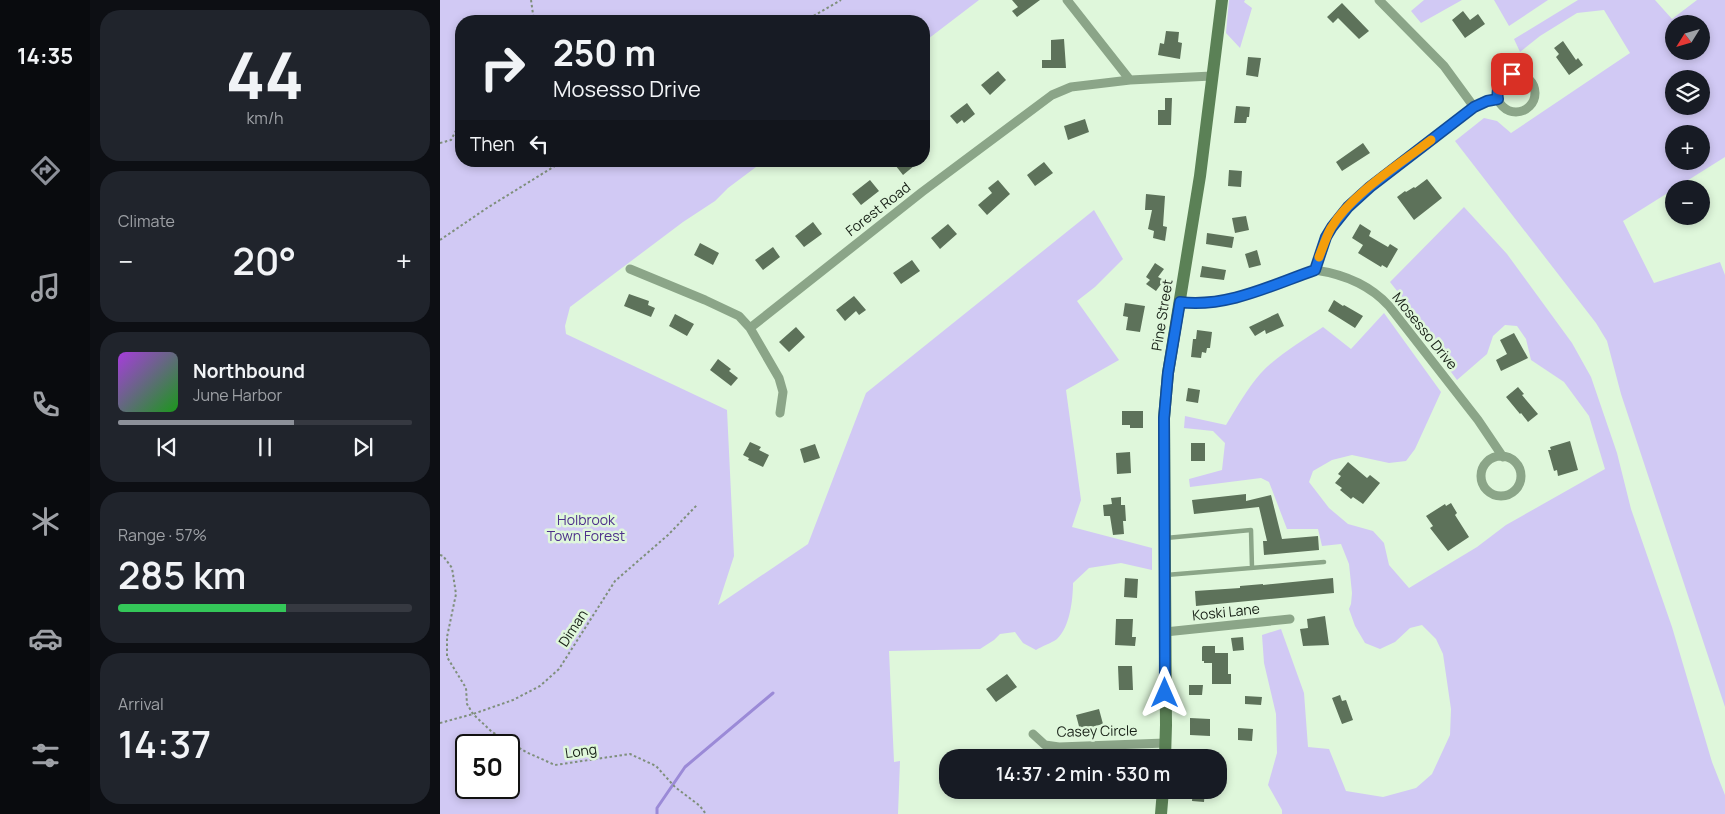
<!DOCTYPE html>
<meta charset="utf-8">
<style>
:root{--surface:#171b24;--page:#20242c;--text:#f1f3f6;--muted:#9ea1a6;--line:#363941;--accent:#8c9099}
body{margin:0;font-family:Manrope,sans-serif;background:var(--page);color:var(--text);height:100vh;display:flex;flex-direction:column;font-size:19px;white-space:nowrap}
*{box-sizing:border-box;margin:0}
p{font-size:16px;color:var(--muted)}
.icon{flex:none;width:28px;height:28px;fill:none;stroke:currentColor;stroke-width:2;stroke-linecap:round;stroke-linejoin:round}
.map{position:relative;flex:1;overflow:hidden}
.side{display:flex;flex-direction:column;gap:10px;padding:10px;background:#0d0f14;width:350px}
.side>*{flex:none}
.banner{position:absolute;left:15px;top:15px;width:475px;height:152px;border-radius:20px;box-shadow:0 2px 8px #0003;background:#171b24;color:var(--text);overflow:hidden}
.needle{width:32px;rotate:233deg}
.fabs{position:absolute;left:1225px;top:15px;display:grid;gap:10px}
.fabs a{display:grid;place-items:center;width:45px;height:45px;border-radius:50%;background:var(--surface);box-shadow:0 2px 8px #0003;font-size:25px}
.speed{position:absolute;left:15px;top:734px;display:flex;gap:10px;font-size:25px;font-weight:700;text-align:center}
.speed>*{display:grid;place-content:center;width:65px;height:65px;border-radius:50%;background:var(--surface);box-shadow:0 2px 8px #0003;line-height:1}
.speed .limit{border:2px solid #111;border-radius:8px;background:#fff;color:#111}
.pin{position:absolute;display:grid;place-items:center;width:42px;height:42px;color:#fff;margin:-21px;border-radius:10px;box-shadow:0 2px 8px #0006}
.me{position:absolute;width:55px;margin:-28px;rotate:0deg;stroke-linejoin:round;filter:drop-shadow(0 0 4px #0008)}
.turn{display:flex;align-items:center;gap:18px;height:105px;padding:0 15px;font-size:22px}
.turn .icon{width:65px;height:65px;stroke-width:2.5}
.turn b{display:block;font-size:35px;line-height:42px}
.then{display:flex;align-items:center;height:48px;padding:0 15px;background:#0003;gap:10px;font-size:19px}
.big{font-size:38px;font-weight:600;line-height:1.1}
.side .tile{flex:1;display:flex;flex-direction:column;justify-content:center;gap:8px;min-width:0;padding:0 18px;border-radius:20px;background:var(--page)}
.side .dial{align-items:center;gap:0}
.dial b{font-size:65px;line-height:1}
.song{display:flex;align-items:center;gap:15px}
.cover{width:60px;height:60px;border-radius:8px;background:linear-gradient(135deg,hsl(280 70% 55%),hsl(120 70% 35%))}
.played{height:5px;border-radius:2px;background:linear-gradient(90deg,var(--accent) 60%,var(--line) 60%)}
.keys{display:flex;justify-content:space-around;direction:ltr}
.heat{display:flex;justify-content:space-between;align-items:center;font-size:28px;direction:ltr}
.charge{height:8px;border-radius:4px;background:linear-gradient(90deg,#34c759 57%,var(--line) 0)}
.trip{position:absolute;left:499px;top:749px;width:288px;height:50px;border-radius:20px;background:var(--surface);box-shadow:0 2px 8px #0003;font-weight:600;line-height:50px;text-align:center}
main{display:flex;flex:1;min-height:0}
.dock{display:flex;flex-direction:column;width:90px;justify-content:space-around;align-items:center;background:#090b0e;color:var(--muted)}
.dock .icon{width:35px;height:35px}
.dock .selected{color:var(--accent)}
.dock b{font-size:22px;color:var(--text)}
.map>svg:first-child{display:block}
</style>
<main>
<nav class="dock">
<b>14:35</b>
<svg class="icon selected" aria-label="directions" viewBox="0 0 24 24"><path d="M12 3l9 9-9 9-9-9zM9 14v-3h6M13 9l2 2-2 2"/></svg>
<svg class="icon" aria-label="music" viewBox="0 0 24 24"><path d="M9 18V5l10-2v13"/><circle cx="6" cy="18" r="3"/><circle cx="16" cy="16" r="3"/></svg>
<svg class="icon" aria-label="phone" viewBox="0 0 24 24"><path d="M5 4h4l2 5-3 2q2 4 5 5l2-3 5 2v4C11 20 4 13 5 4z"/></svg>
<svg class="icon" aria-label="climate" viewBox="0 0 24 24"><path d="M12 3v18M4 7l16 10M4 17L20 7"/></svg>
<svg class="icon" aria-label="car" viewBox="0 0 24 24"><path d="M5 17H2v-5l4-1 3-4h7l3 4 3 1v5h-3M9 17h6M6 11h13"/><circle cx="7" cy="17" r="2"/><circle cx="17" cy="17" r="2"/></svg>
<svg class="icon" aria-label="filters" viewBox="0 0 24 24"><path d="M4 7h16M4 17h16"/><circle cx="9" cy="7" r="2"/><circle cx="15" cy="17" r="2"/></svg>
</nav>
<section class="side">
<div class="tile dial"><b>44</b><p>km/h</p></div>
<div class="tile"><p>Climate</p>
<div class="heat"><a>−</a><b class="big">20°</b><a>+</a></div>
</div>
<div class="tile">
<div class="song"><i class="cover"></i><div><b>Northbound</b><p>June Harbor</p></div></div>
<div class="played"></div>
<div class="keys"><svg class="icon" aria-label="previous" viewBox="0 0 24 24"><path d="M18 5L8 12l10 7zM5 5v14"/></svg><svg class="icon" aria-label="pause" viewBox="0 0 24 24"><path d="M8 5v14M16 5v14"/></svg><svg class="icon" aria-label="next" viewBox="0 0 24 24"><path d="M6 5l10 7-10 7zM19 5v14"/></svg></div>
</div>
<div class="tile"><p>Range · 57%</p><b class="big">285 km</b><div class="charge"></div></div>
<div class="tile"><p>Arrival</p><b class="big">14:37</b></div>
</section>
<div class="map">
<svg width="1285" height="814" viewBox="0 0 1285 814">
<rect width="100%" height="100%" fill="#dff7db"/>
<!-- green -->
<path fill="#d1c9f4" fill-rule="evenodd" d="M0,0H539L484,42V21H21V161H324L288,188L275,201L243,222L130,307L125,326L126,334L287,410L294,556L278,605L368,544L426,393L654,210L683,259L655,287L637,301L679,360L626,390L641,500L632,527L712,548V570L681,563L649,568L633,583C633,599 630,627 617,639C612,643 602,646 596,650L583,643L575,632L560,634L554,640L540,649L449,651L454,762L460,761L458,814H0ZM26,745H69V788H26Z
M789,0H805L804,2L812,8L800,48L786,33Z
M984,0H1022L981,23L971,11Z
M1054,0H1108L1069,26Z
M1138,0H1215L1232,19L1257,0H1285V157L1183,221L1214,283L1280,262L1285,275V707L1181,394L1167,341L1156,323L1015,141L1044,118L1057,121L1071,133L1190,53L1164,10L1137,13L1100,36L1080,52L1074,39ZM1234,24H1261V51H1234ZM1234,79H1261V106H1234ZM1234,134H1261V161H1234Z
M1024,207L1067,254L1132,343L1151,377L1177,453L1191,509L1232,627L1272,762L1285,795V814H842V810L828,785L837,753L836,714L824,663L822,635L841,629L864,693L868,747L889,749L906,791L943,797L976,788L992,774L1010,735L1011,709L1003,654L996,639L982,625L970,628L955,642L940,649L925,643L915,626L909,609L911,604L912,593L909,564L901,544L882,546L878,529H847L829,482L821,478L750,487L749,479L782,470L785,443L773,431L744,428L745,416L786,425C797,407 807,389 821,373C838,355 862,341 883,327L911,349L944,313L1001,392L975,449L966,461L949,463L912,455L892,460L873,471L869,482L889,508L908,524L933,531L944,543L949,565L969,588L1037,547L1066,525L1165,469L1149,416L1124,382L1091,360L1086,339L1077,326L1065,325L1053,336L1047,354L1017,380L973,321L969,306L950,282Z"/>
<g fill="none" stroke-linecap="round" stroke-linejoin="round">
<!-- stream -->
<path stroke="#9b8ad7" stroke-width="3" d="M217,814V808L245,767L333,693"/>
</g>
<!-- building -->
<path fill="#5d725a" d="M572,0H600L577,17L572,11L578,7Z
M902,3L929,31L919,39L898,18L893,23L887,17Z
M1023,11L1030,20L1038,14L1045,24L1025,38L1012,20Z
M726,31L739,32L738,42L742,43L740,59L718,55L720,43L724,44Z
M624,39L626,68H602V60H611V40Z
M1123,41L1136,60L1138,58L1143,65L1129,75L1116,57L1119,54L1114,48Z
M808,57L821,58L818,77L806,75Z
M558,71L566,80L550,95L541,85Z
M725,98H732L731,125H718V110H725Z
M527,103L535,114L524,123L522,120L517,124L510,116Z
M796,106L810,107L809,117H807L806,123H794Z
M645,119L649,132L628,140L624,126Z
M923,143L930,153L902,171L896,162Z
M452,161H480L463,175Z
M604,162L613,173L595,186L587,175Z
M789,170L802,171L801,187L788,186Z
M987,179L1002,198L974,220L957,197L965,191L966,192L974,187L975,188Z
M430,180L439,191L421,205L412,194Z
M558,180L570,194L547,215L538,205L552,193L548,188Z
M706,194L725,196L723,226L727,227L725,241L713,238L714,231L708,229L712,210H705Z
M806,216L809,230L795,233L792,218Z
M373,222L382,234L364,247L355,236Z
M508,224L517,234L500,249L491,238Z
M920,224L931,231L929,236L948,247L950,244L958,249L947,268L942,265L941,267L918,253L923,245L912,238Z
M767,233L794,237L792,248L766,244Z
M260,243L279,253L273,265L254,255Z
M333,247L340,257L323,270L315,260Z
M817,250L821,265L809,268L805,254Z
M472,260L480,271L461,284L453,273Z
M715,263L724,269L718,277L724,280L716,291L706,284L710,280L706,277Z
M762,266L786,270L784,280L760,277Z
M189,294L209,301L208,305L215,308L211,317L184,306Z
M414,296L426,310L419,315L416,311L405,321L396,310Z
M894,300L903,306L904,305L923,316L915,328L888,311Z
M685,303L705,306L700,332L686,330L688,317L683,316Z
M838,313L844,326L826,334L825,330L815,336L809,327Z
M235,314L254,324L247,336L229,326Z
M356,327L365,337L349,352L339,342Z
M757,330L772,332L770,348H767L766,353L762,352L761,358L751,357L753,339H756Z
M1074,333L1088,358L1061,371L1056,360L1067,354L1060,340Z
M278,359L291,369L289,371L298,378L291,386L270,370Z
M1078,387L1084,394L1082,395L1098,414L1088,422L1081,413L1080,414L1066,397Z
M748,388L760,390L758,403L746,401Z
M682,411H703V428H690V425H682Z
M1130,441L1138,470L1118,476L1117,470L1114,471L1108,450H1111L1110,447Z
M310,442L321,447L319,450L329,455L323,467L308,460L309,458L303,455Z
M751,443H765V461H751Z
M375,444L380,458L364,463L360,449Z
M690,452L691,473L677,474L676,453Z
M908,462L927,478L930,475L940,483L923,504L913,497L911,499L900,490L902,488L895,483L901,476L898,474Z
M806,494V501L831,495L842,539L878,536L879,550L824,555L823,541H827L819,507L754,514L752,500Z
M681,497V505H685L686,521H683L684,534L673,535L670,516H664L663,505L672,504L671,498Z
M1011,503L1017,513L1015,515L1029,537L1008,551L990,528L993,526L986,516L1005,504L1006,506Z
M685,578L698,579L697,598L684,597Z
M893,578L894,593L756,606L755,591L800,588V586L823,584V585Z
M885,616L889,645L863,646L860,629L868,628L867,619Z
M676,619H693L692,637H696L695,646L675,645Z
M803,637L804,650L793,651L791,638Z
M763,646H775V653H788V674H791V684H772V663H764V661H762V647Z
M678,666H692L693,690H679Z
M567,674L577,687L556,702L546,689Z
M749,685H763L762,695H749Z
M900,695L902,701L906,700L913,720L902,724L892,698Z
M805,696L822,697L821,705L805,704Z
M659,709L663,724L640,730L636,715Z
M750,718L770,719V736L750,735Z
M798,728L813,729L812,741L798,740Z
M753,790H765L764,802L752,801Z"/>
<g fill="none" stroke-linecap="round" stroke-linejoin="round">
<!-- path -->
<path stroke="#7f8f7c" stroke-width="2" stroke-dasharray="2.5 2.5" stroke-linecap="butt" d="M91,0L94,21
M365,21L401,0
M0,143L11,140L21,121
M0,240L47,208L123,161
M0,555L3,556L12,568L16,594L7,637V657L26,688L27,704L33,714L52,732L86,752L115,765L190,754L216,766L235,787L260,806L266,814
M0,723L33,714L73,700L100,686L119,669L175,581L228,535L257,505"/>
<!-- service -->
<path stroke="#8ba588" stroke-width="4.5" d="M726,538L811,530L812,568
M726,575L884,562"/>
<!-- minor -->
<path stroke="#8ba588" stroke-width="9" d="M627,0L690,80
M939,0L1004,66L1034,107
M1057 93a19 19 0 1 1 38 0a19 19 0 1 1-38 0Z
M190,269L265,300L299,316L310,328L482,192L612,95L631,87L690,80L772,76
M875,270C887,233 893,221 921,194L1034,107L1047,101L1058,99
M740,303C787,308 831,285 875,270C902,274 930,285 949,306L1038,420L1063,457
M310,328L339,378L343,392L340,413
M1041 476a20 20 0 1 1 40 0a20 20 0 1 1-40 0Z
M725,632L850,619
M593,734L605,745L619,747L725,743"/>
<!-- secondary -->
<path stroke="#5b8156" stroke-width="12" d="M725,758L726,725L724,418L728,373L760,176L782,0
M721,814L723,790"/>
</g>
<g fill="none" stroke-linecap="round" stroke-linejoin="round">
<defs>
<path id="route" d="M725,693L724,418L728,373L740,302C787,308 832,285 875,270L886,237L892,227L908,207L930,187L1034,107L1047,101L1058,99C1056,87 1060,79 1072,74"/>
</defs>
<!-- route casing -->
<use href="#route" stroke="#114b97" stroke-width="12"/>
<!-- route -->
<use href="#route" stroke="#1a73e8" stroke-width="9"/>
<!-- slow -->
<path stroke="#f59e0b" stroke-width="9" d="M879,257C883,247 886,237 891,228C911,194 960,164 991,140"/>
</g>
<g text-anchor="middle" stroke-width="5" stroke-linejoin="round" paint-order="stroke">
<!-- street labels -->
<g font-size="14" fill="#172016" stroke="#dff7db">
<text transform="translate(438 209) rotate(-38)" y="5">Forest Road</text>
<text transform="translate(722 315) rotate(-81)" y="5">Pine Street</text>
<text transform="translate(985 331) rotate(51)" y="5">Mosesso Drive</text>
<text transform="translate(786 612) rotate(-6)" y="5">Koski Lane</text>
<text transform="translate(133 628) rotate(-57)" y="5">Diman</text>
<text transform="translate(657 731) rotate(-1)" y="5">Casey Circle</text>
<text transform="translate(141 751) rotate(-8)" y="5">Long</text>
</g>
<!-- park labels -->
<g font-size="14" fill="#4d308b" stroke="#dff7db">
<text x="146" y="525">Holbrook<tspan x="146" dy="16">Town Forest</tspan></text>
</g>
</g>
</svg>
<div class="fabs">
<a><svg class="needle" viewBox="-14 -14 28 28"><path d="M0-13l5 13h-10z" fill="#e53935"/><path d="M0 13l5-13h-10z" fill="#9ea1a6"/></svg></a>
<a><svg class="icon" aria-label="layers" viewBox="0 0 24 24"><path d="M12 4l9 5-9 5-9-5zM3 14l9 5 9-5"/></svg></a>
<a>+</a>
<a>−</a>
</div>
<div class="speed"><div class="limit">50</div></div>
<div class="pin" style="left:1072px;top:74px;background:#d93025"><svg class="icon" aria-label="arrive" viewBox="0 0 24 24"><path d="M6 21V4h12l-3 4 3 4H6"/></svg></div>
<svg class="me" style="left:725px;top:693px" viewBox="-20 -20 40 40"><path d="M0-17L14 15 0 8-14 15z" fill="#1a73e8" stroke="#fff" stroke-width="4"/></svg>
<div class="trip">14:37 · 2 min · 530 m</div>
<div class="banner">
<div class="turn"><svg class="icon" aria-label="right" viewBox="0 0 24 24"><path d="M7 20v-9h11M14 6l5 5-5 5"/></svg><div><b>250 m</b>Mosesso Drive</div></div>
<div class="then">Then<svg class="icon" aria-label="left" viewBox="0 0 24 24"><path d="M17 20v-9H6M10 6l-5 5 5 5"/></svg></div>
</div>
</div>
</main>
